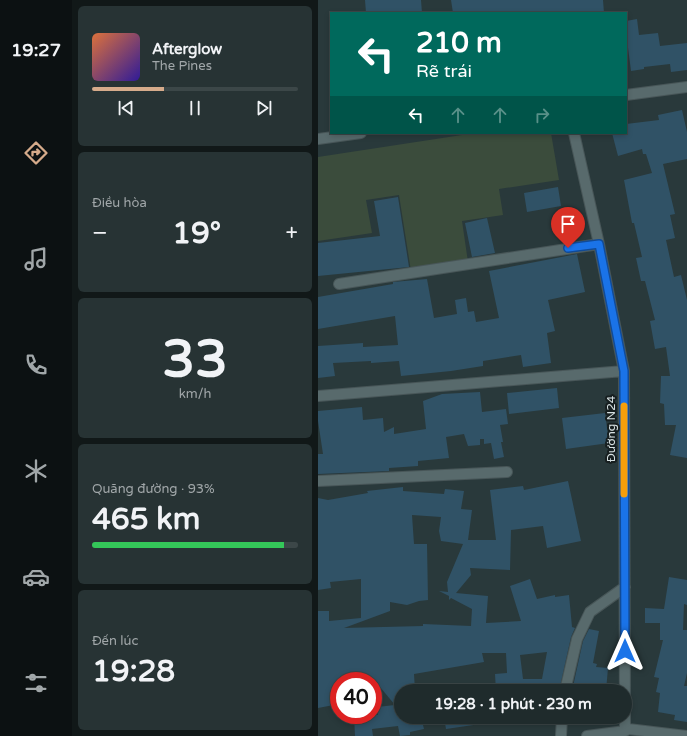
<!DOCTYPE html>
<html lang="vi">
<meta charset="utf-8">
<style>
:root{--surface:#1f2b2c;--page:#273334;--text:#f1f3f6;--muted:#a1a7a9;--line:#3c4748;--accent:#d6ab8b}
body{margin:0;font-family:"Varela Round",sans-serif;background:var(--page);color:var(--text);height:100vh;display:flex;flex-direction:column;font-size:15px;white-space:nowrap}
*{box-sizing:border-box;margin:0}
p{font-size:13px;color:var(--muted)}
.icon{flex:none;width:22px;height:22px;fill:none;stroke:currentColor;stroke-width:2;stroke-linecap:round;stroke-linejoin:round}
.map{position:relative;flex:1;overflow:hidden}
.panel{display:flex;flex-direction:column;gap:6px;padding:6px;background:#111818;width:246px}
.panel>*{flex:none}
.hud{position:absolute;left:12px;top:12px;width:297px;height:122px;border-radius:0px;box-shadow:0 2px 6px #0003,0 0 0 1px var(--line);background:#00695c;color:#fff;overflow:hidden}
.speed{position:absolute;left:12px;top:672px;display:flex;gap:8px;font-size:20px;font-weight:700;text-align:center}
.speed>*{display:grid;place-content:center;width:52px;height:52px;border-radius:50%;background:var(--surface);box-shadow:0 2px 6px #0003,0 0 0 1px var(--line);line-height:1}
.speed .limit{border:6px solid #d22;background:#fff;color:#111}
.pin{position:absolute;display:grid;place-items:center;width:34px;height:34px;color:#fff;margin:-41px -17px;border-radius:50% 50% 50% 0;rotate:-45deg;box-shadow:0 0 4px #0007}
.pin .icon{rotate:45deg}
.me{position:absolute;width:44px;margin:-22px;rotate:0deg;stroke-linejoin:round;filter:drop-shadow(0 0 3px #0008)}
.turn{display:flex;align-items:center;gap:14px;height:84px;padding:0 20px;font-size:18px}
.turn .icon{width:52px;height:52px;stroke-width:2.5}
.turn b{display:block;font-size:28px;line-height:34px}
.lanes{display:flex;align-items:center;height:38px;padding:0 20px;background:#0003;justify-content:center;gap:20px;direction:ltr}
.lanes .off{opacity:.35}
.big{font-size:30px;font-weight:700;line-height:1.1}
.panel .tile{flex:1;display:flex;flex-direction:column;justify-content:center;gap:6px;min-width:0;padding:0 14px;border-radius:6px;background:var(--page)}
.panel .dial{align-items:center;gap:0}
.dial b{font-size:52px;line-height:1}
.song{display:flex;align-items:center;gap:12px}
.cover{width:48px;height:48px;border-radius:6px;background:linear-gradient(135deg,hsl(20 70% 55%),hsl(250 70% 35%))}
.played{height:4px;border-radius:2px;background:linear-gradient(90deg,var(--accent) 35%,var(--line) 35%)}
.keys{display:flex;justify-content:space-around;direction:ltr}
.heat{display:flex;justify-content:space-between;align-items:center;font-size:22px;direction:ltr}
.charge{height:6px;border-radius:3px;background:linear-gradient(90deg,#34c759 93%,var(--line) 0)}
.trip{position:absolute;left:76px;top:684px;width:238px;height:40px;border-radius:20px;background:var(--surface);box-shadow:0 2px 6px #0003,0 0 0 1px var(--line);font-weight:700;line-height:40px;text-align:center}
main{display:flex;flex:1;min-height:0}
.tab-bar{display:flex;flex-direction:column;width:72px;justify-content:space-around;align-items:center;background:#0c1112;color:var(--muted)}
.tab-bar .icon{width:28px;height:28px}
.tab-bar .current{color:var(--accent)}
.tab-bar b{font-size:18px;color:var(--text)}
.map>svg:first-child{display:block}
</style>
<main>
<nav class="tab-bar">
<b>19:27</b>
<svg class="icon current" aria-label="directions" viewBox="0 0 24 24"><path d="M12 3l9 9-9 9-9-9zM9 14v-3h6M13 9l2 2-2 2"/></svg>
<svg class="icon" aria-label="music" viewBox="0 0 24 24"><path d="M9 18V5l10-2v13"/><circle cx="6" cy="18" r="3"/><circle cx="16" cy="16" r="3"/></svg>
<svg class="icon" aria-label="phone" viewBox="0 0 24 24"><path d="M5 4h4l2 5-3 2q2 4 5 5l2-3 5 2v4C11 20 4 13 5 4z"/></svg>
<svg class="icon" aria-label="climate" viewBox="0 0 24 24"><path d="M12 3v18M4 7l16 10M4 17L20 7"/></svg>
<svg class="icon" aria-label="car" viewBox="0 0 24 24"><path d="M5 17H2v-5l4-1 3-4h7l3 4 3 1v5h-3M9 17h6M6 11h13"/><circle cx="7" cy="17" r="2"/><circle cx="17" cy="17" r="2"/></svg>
<svg class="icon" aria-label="filters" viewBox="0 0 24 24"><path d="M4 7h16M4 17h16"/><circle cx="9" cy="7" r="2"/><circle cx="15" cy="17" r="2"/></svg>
</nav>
<section class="panel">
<div class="tile">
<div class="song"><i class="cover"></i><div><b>Afterglow</b><p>The Pines</p></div></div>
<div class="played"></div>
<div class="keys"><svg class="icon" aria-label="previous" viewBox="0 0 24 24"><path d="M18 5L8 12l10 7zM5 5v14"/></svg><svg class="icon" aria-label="pause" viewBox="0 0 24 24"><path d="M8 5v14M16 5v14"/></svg><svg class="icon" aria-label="next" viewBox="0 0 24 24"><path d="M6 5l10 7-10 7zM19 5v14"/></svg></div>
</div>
<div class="tile"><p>Điều hòa</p>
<div class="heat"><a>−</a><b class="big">19°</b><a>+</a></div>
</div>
<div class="tile dial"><b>33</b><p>km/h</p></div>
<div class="tile"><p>Quãng đường · 93%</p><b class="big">465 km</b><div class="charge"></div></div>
<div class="tile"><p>Đến lúc</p><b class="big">19:28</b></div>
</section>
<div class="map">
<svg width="369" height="736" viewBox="0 0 369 736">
<rect width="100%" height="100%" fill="#29393b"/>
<!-- green -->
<path fill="#3b4c3c" d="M157,133H233L241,180L181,189L185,215L144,221L150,262L93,271L81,195L48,200L54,233L0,241V157Z"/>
<!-- building -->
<path fill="#305266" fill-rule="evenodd" d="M47,0H103L104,13H48Z
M133,0H285L286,13H135Z
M319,19L321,35L340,33L342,46L369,43V70L353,72L352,64L326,67V69L313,71L308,32V21Z
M364,110L369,132V159L345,164L357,214L352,215L357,238L348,240L356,277L363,275L369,300V458L352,455L358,425H347L346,404L342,403L343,376H352L348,347L337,349L332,321L337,320L327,281H323L318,258L324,257L316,223H314L306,180L334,173L328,154H325L324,149L300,156L294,133H308V124L341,120L340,115Z
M240,187L243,206L209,212L206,193Z
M80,197L91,267L0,276V243L62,236L56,201Z
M169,218L177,253L154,257L147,223Z
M259,254L267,292L230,300L237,331L229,333L233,363L205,367L203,355L165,361V366L133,371L83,376L81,361L53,363V361L15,363L17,376L0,378V346L45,343V347L80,345L77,316L0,329V297L75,284V282L109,279L116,318L139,314L137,300L148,298L150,312L156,311L158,322L181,318L171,271Z
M239,388L241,408L191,414L189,393Z
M162,392L164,412L188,409L190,424L182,425L185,442H183L186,457L176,459L173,443L166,444V439H162V445L150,446L146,434L128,437L131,458L100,461V466L71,468V471L0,474V454H5L0,421V411L44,407L45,420L65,418L66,432L76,427V434L108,429L105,401L124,394Z
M287,413L291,443L248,449L244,418Z
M250,481L263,541L229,548L225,526L193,530L192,570L152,568L153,575L138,593L170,596L168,623L203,621L192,586L212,579L219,599L237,595V597L251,595L254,627L257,628L253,637L241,691H178L177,674L189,673L188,653H164L166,662L96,674L97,691H83V717H103L106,729L92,732V735L82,736L80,726L54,729L55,736H37L36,715H60L59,707L77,705L57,681H21V704L0,708V611H11V621L43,618V579L12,582L13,588L0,590V498L10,500L50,493L49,491L85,487V491L126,494L127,489L146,491L143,509L154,510L150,540H178L172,490L205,486L206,490ZM94,515L123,517L121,531L123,541L145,544L129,582L130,592L121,591L131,596V600L133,598L154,609L153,626L105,624V626L26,628L72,611V602L89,605L101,601L110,600L109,544H96ZM229,652L224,679H205L202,655Z
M351,577L369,580V605L366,604L365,630H369V673L366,686H369V722L356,720L357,715L340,712L342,693L338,692L341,678L336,677L345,640H342V623H327V608L346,609Z
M271,629L281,631L275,663L279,664L278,667L290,668L288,691H254L265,641Z
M126,717H168L169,723L128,729Z"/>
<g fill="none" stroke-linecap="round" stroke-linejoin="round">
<defs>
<path id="minor" d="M308,95L369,87
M256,133L281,244L306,371L307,731
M0,139L43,133
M21,284L281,244
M0,396L306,371
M0,481L189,472
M247,691L259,639L272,612L307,587
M243,736L244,717
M269,736L307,731L310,729L369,736"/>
</defs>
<!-- minor casing -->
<use href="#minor" stroke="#485658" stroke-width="12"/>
<!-- minor -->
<use href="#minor" stroke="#586a6c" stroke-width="10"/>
</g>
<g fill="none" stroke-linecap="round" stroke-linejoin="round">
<defs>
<path id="route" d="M250,248L281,244L306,371L307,651"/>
</defs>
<!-- route casing -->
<use href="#route" stroke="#114b97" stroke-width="10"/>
<!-- route -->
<use href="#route" stroke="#1a73e8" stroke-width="7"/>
<!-- slow -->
<path stroke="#f59e0b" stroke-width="7" d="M306,406V494"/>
</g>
<g text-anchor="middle" stroke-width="4" stroke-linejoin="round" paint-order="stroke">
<!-- street labels -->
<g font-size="12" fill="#d7e1e2" stroke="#171f20">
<text transform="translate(293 429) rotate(-90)" y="4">Đường N24</text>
</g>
</g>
</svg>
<div class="speed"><div class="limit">40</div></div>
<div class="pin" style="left:250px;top:248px;background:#d93025"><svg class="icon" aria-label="arrive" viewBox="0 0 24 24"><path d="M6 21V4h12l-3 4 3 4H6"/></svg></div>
<svg class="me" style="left:307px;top:651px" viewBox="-20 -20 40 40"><path d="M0-17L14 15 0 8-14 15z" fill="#1a73e8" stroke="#fff" stroke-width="4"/></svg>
<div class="trip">19:28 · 1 phút · 230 m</div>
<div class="hud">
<div class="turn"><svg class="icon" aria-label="left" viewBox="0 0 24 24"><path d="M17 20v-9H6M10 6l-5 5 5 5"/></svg><div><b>210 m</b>Rẽ trái</div></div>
<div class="lanes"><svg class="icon" aria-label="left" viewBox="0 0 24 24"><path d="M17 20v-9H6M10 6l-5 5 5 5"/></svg><svg class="icon off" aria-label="ahead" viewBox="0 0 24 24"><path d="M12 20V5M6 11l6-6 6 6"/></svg><svg class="icon off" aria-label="ahead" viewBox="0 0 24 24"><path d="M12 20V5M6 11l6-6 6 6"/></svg><svg class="icon off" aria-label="right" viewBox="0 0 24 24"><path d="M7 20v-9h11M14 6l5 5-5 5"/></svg></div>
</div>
</div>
</main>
